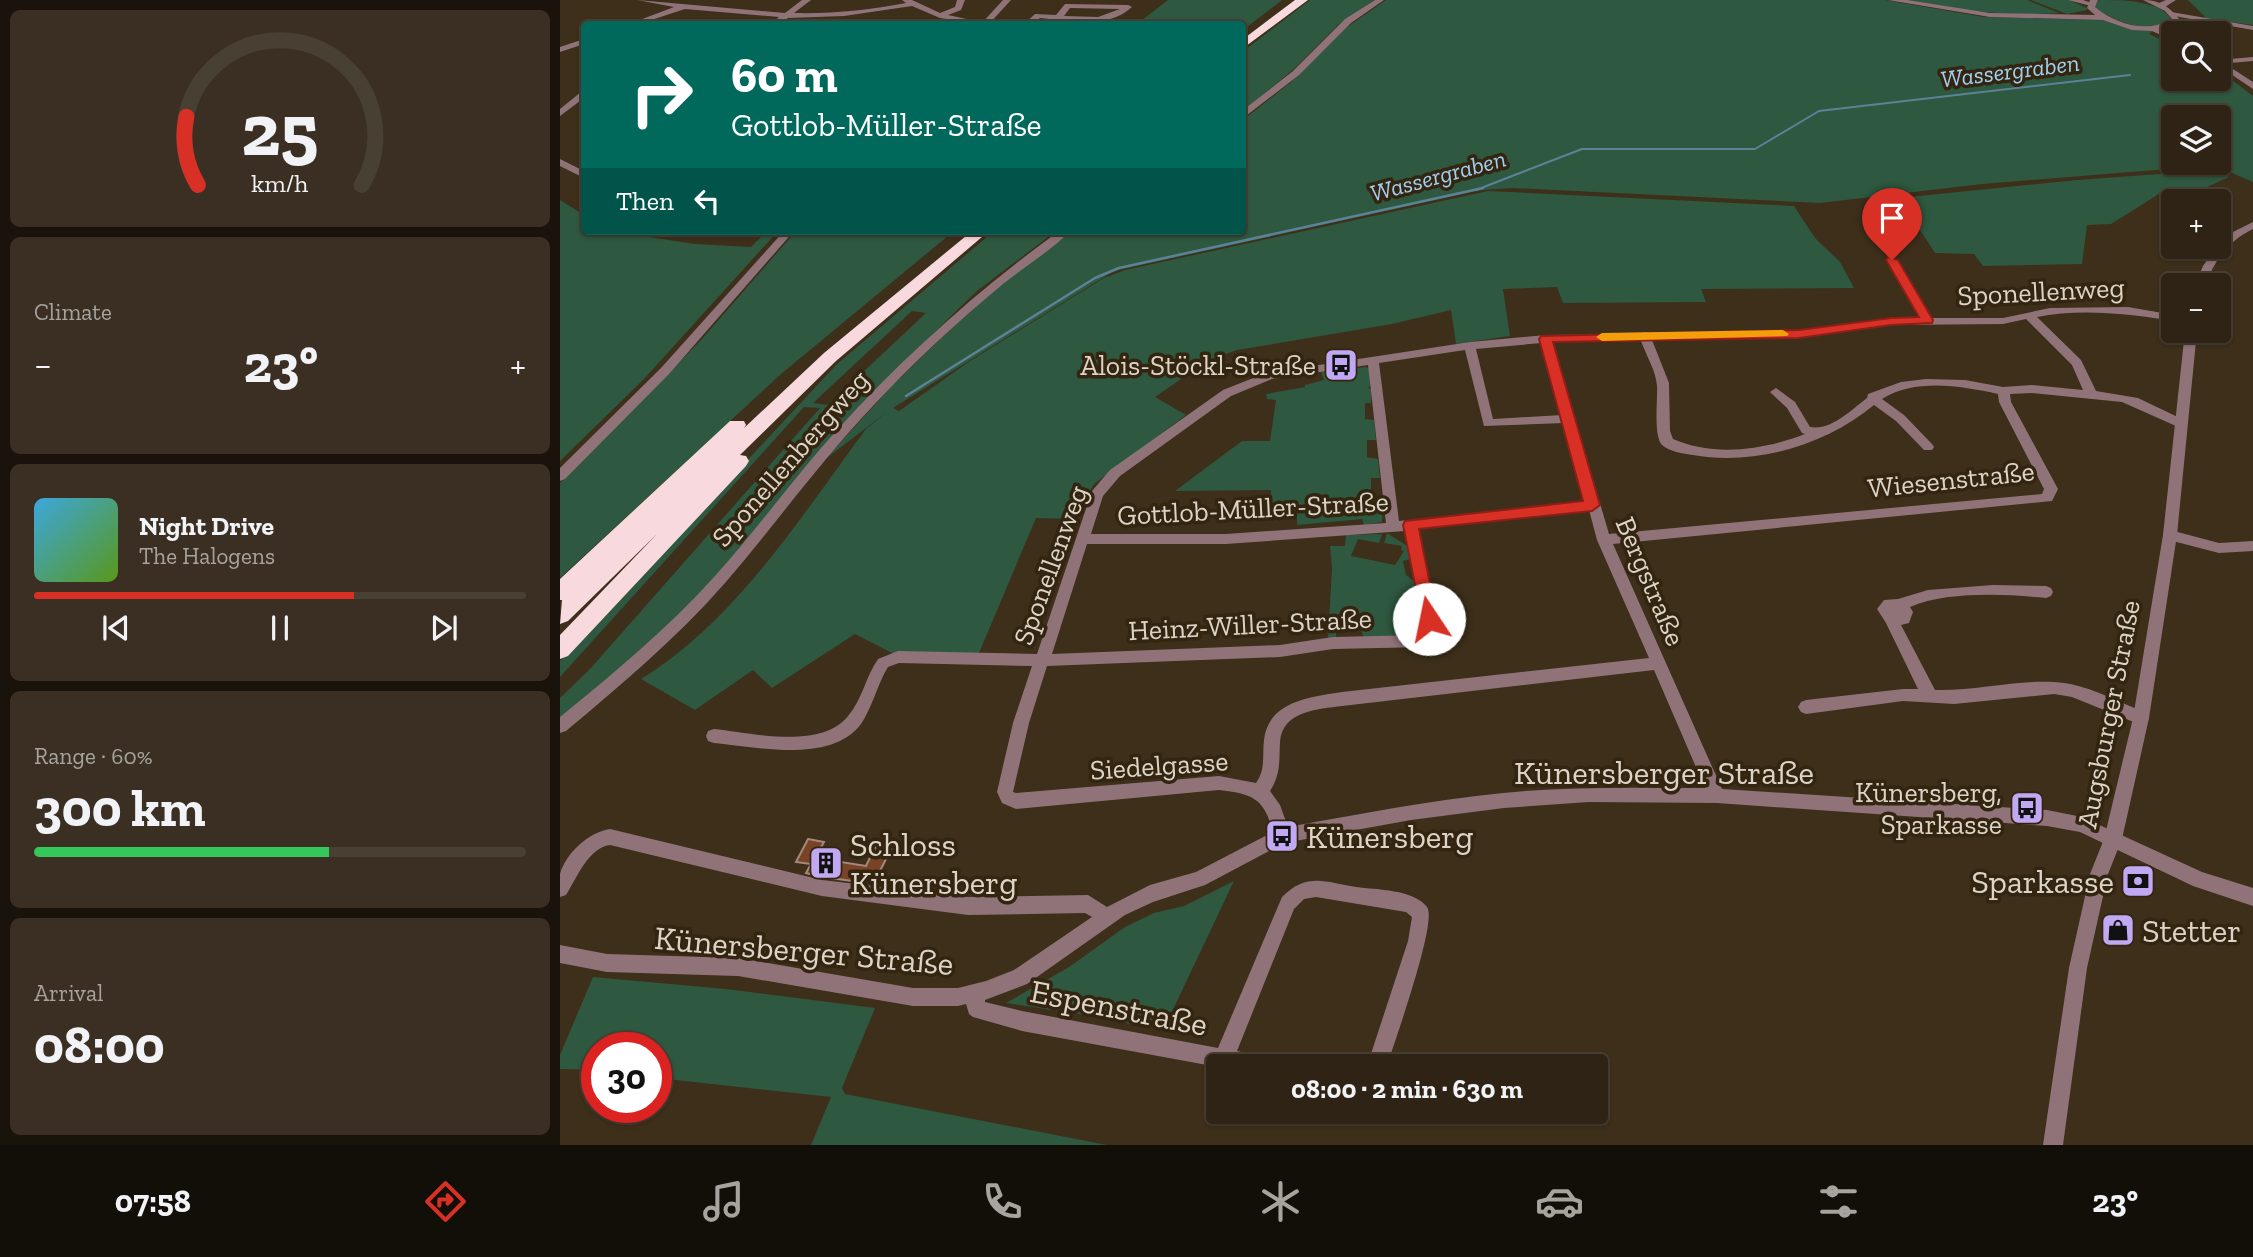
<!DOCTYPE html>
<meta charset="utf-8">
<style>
:root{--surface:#2e2314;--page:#3a2f22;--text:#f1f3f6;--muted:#a7a4a0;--line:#494034;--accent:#d93025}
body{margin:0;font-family:"Zilla Slab",serif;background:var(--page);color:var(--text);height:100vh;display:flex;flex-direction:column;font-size:26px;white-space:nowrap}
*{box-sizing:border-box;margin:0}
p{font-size:23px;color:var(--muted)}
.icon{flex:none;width:38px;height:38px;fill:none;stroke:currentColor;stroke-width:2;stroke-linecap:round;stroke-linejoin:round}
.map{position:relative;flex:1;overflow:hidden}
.panel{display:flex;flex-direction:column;gap:10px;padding:10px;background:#19130b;width:560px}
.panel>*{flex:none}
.banner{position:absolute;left:21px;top:21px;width:665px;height:214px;border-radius:7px;box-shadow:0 2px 5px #0004,0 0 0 2px var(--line);background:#00695c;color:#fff;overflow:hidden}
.tools{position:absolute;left:1601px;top:21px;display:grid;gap:14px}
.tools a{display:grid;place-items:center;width:70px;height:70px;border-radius:7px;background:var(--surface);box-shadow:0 2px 5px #0004,0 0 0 2px var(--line);font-size:35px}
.speed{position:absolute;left:21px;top:1032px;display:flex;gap:14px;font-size:35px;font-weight:700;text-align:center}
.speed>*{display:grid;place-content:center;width:91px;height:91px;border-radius:50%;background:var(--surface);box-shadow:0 2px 5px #0004,0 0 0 2px var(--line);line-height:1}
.speed .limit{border:10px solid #d22;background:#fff;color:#111}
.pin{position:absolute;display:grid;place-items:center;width:60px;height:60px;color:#fff;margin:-72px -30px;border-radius:50% 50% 50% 0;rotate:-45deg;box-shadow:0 0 7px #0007}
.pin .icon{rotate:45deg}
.me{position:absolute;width:77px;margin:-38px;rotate:349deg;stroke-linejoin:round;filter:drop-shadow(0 0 5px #0008)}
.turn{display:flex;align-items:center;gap:24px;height:147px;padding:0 35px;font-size:32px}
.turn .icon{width:91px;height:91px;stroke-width:2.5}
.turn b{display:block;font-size:49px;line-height:60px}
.then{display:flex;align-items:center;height:66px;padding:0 35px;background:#0003;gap:14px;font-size:26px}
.big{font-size:52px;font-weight:800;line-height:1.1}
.panel .widget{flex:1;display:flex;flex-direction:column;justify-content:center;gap:10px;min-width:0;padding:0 24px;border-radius:10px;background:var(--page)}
.panel .dial{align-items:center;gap:0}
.dial svg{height:182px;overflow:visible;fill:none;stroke:var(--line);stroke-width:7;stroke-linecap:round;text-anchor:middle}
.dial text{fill:var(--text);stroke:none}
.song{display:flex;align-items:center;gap:21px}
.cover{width:84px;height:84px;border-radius:10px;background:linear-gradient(135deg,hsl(200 70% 55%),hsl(90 70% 35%))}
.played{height:7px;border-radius:4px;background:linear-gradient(90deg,var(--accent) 65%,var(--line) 65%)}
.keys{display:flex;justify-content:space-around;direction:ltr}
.heat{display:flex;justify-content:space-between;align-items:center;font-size:38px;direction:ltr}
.charge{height:10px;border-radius:5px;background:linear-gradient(90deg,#34c759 60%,var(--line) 0)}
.trip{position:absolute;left:646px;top:1054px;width:402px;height:70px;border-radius:7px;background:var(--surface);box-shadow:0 2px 5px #0004,0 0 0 2px var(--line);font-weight:800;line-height:70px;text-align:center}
.dock{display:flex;height:112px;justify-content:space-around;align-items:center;background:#120e08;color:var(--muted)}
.dock .icon{width:49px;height:49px}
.dock .current{color:var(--accent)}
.dock b{font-size:32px;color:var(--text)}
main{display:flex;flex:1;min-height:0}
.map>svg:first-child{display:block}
</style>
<main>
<section class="panel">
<div class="widget dial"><svg viewBox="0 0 100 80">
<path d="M14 69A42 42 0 1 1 86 69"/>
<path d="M14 69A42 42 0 0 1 9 39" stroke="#d93025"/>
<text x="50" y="56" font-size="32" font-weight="700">25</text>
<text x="50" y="72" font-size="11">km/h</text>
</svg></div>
<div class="widget"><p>Climate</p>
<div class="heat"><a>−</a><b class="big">23°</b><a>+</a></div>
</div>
<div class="widget">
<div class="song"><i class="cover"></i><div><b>Night Drive</b><p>The Halogens</p></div></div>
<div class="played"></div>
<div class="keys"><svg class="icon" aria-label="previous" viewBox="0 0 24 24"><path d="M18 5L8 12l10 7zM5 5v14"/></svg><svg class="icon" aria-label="pause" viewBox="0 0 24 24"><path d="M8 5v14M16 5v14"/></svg><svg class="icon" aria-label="next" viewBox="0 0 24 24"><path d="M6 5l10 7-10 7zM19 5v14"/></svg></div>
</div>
<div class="widget"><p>Range · 60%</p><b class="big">300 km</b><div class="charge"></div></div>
<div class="widget"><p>Arrival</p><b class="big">08:00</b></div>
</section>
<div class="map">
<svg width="1693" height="1145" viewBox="0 0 1693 1145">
<rect width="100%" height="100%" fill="#3d2f1a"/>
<!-- green -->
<path fill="#2e583f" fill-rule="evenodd" d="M608,0H722L683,30L682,24H577Z
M750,0H814L779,24L735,68L683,111L682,52Z
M826,0H1325L1424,17L1543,20L1593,31L1589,34L1613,45L1614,79H1659V70L1693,96V182L1665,170L1633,167L1422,184L1260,203L953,188L921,190L554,271L333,408L339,411L407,363L544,278L565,270L928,191L1234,206L1255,238L1280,262L1294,288L1141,289L1146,302L1003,303L997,287L943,289L950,336L896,344L891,310L832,324L677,350L647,361L595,397L626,415L534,484L515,519L476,518L419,653H332L295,634L212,688L193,670L135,710L81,679C176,621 241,516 306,429L327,412L264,460L332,386L416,304L511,231H682L683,120L731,82L787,27ZM1614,117H1659V163H1614Z
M1339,0H1467L1499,13C1444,17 1393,9 1339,0Z
M1471,0H1509L1527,8V10L1507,14Z
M1539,0C1562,0 1600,0 1611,19C1588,37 1556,21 1534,8Z
M1628,0H1693V25L1647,19Z
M1640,171L1654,172L1669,177L1647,187L1653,192L1637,198L1602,192L1551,224L1527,225L1522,264L1423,266L1414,254L1375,253L1339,198L1517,180Z
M0,200L24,215V231H50L135,244L191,247L207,231H218L84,379L0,461Z
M236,231H394L221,374L0,578V483L141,340Z
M434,231H496L417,291L393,314L323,384L122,615L0,721V698L30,669L260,408L244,407L0,677V661L277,364ZM352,311L366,313L268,405L253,403Z
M805,367L809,368L811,385L808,388L811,389V403H805V419L814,420L816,440H807V457L818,459L820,478H811V498L823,500L822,522L804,525L802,519L737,525V516L709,517L711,490L615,491L682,441H710L716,400L707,399L706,394L745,387V385L764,380L761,372Z
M827,533L849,547L850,559L843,561L846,575L855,582L857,595L846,598L849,612L867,630L861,639H804L801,629L776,628V640H768L772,568L770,546H785L786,535L822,534L819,543L798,539L791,556L835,565L844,551L841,550L842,546L824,543Z
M674,881L608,1020L598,1018L589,1028L539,1017L446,1003L509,967L565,927L594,913L624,906Z
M33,977L166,989L315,1008L282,1088L285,1094L547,1145H251L271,1097L98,1078L96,1080V1048H37V1070L0,1069V1055Z"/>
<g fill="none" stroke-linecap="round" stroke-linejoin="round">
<!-- stream-far1 -->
<path stroke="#5c8298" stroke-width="2" d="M916,190L1022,149H1195L1259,111L1570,75"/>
<!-- stream -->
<path stroke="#5c8298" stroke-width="2.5" d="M346,396L535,278L559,268L923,188"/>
</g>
<!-- building -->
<path fill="#794326" stroke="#a5897c" stroke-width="2" d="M248,839L264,842L255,858L306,866L315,847L331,849L318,875L305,873L300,882L262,877L246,873L251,864L236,862Z"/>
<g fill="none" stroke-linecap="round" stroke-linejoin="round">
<!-- minor -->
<path fill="#907378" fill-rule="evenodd" d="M77,0L225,13L242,0H251L234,13C272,14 309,10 346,3L342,0H352L380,13L395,7L397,0H405L401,10L388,15L430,24H416L380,18L352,6L284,16L228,18L219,24H211L219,17L125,9L79,24H69L114,7Z
M1508,0H1523L1535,4L1531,6Z
M1606,0H1616L1605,7H1599V3Z
M505,4L568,5L572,7C547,30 510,21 480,18L472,24H464L475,14L496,15ZM510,8L560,9L538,17L504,16Z
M1611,12L1693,26V30L1614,16H1611Z
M24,39V44L0,52V47Z
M1693,57V61L1659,64V60Z
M21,92H24V98L0,116V109Z
M0,159L24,171V178L0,166Z
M1332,257L1337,260L1372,318H1443L1490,308L1568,307L1614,315V321C1570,314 1520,308 1477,317L1521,360L1536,391L1578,398L1624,420L1626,423L1624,426H1616L1562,402L1472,393L1450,394L1451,402L1498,489L1492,501L1053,544L1162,789L1487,810L1522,817L1642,872L1693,888V906L1633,886L1520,832L1487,826L1157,803L1029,802L944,808L851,820L724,843L645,885L593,902L565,915L467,984L425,1000V1002L462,1011L658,1048L722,897C747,872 765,882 796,887C817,890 853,889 867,907C878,921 834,1043 827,1066H807L848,941L852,917L846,912L756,897L744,899L734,909L677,1051L711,1059L714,1066L658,1067L462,1031L413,1017L409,1014L406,1004L398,1006H353L178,976L47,972L0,963V945L47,954L178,958L353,988H398L426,981L454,970L532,917L525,913L408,915L262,896L50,845C28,848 17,878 6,895L0,897C0,891 0,881 0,874C6,853 29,832 50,829L262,880L408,897L528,895L547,907L590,885L636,872L713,832C704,798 693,794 659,790L456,809L442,803L437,792L453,723L472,666L339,663L328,667L324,674C316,690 311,709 301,724C271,764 197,747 154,743L148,741L146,736L148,731L154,729C192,733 261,750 288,716C302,700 306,676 318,659L338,651L477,654L532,491L550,470L663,390L706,373L910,342L986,335L1079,334L1084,332L1089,333L1239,331L1331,319L1360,318L1327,260ZM1466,319L1512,365L1523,390L1472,385L1443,387L1405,380L1366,379L1341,382L1308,394L1307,398C1291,410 1271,431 1250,427L1235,402L1216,388L1210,392L1227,408L1242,433L1245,434C1204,450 1154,457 1113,439L1110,431L1109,383L1092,340L1239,337L1331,325L1443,324ZM1081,341C1086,355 1096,371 1097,386C1098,399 1093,435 1102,445C1108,451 1124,454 1133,455C1195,466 1266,445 1314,405L1336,421L1364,450H1372L1374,447L1372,444L1344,415L1322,399C1356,378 1401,386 1438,394L1439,402L1484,489L1482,494L1049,534L993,342ZM981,343L1002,415L933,419L916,349ZM905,350L924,426L1004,423L1026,501L839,521L819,363ZM808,365L826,523L666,534H531L543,496L560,476L671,396L712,379ZM1029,510L1037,540L1089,658L782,692C751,697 708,701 704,740C702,756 706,769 696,783L659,776L456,793L453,792L469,723L487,666L720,657L773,649L866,647L871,645L879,633L859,529ZM845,531L864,632L862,635L773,637L720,645L492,654L527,544H666ZM1094,670L1145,788C1078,788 1011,786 943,793C871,800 800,814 728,827L720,805L710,791C721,774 719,761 720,742C722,711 758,709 782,706Z
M1610,530L1659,543L1693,541V551L1659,553L1605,539L1603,535L1605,531Z
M1433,585L1486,586L1491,588L1493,592L1491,596L1486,598C1446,594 1387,591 1350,607L1353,612L1349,623L1341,625L1375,690C1415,691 1454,680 1494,682C1525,683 1558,702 1587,713L1589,718L1587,723L1581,725L1512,697L1494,694L1394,704L1343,701L1246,714L1241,712L1238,707L1241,702L1246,700L1343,689H1358L1326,623L1317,609L1324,600L1338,599L1368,590Z"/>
<!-- tertiary -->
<path fill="#907378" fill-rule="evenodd" d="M443,0H451L429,24H421Z
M815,0H824L791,23L739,75L682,119V111L733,71L785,19Z
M1328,0H1347L1430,13L1535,15L1527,8L1530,0H1538L1535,7C1555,24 1588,34 1612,19L1605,11L1583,0C1600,0 1610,7 1620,20L1610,27L1602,29L1614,36V41L1592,31L1572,30L1543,20L1430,17Z
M1659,60L1693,82V89L1659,66Z
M1693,222V229C1668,241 1655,260 1645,285H1635L1643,266L1656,247H1659V243L1671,233Z
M224,231H234L109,374L5,479L0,481V468L101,368Z
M499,231H510C491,251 465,266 443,284C397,322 353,363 312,407C259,463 215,525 165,583C117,638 62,684 6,731L0,733V717C54,673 107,629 154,577C197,530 234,477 277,430C344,356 418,290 499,231Z
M1625,331H1637L1617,535L1589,718L1562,839L1548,874L1527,968L1503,1145H1483L1509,968L1530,874L1544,839L1573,718L1603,535Z"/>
<!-- motorway -->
<path fill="#f8d9de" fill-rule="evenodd" d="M735,0H748L682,49V40Z
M412,231H429L276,361L180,455L186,456L189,461L186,466L8,656L0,659V635L97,534L8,621L0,624L2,600H0V579L170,421H184L186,425L184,428L264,353Z"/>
</g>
<!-- route -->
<path fill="#d93025" stroke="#8d1f18" stroke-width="2" d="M1328,257L1338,260L1373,320L1372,323L1331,325L1239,338L993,342L1040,505L1032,511L859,529L877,619L875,624H863L843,525L845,521L1023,501L979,339L981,336L1239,330L1331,318L1359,317L1326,260Z"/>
<!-- slow -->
<path fill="#f59e0b" d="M1223,330L1229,334L1227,336L1042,341L1036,337L1042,333Z"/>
<!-- icons -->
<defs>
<symbol id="bus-square" viewBox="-11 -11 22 22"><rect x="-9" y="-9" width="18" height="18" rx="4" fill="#c0a8f3" stroke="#332510"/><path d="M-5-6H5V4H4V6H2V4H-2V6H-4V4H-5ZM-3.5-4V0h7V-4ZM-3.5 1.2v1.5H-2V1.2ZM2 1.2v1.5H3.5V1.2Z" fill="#111"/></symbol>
<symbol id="building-square" viewBox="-11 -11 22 22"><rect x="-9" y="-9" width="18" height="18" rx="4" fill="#c0a8f3" stroke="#332510"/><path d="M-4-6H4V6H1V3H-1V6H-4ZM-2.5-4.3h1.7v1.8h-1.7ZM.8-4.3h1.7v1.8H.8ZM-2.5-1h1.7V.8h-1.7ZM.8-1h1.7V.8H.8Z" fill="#111"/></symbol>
<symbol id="bank-square" viewBox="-11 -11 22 22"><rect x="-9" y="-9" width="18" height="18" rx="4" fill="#c0a8f3" stroke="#332510"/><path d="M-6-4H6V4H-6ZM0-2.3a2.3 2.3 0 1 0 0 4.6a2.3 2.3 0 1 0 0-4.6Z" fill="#111"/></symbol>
<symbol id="shop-square" viewBox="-11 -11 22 22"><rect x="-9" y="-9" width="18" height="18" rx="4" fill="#c0a8f3" stroke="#332510"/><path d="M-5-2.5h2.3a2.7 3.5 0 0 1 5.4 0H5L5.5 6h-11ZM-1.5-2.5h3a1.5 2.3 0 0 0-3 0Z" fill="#111"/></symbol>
</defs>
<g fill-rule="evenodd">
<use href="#bus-square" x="762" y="346" width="38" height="38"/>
<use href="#bus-square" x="1448" y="789" width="38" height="38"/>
<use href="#bus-square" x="703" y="817" width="38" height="38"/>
<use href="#building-square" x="247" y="844" width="38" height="38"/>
<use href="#bank-square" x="1559" y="862" width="38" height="38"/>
<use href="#shop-square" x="1539" y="911" width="38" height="38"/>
</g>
<g text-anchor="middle" stroke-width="7" stroke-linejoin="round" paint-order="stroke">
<!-- far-water labels -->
<g font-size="24" font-style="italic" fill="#a1d0f2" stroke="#332510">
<text transform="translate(1450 71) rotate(-7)" y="8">Wassergraben</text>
<text transform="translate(878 176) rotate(-15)" y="8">Wassergraben</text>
</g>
<!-- street labels -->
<g font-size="28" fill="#ddd4c8" stroke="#332510">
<text transform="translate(1481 291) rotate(-3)" y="10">Sponellenweg</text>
<text transform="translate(230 458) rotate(-49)" y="10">Sponellenbergweg</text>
<text transform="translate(1391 479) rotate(-6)" y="10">Wiesenstraße</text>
<text transform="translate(693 508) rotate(-3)" y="10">Gottlob-Müller-Straße</text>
<text transform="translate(490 565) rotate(-70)" y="10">Sponellenweg</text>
<text transform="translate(1091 581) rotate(67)" y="10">Bergstraße</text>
<text transform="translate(690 624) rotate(-3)" y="10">Heinz-Willer-Straße</text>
<text transform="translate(1548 714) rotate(-79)" y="10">Augsburger Straße</text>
<text transform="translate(599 765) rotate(-4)" y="10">Siedelgasse</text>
</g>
<!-- poi labels -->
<g font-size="28" fill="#ddd4c8" stroke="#332510" text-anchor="end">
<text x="756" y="375">Alois-Stöckl-Straße</text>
<text x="1442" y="802">Künersberg,<tspan x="1442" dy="32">Sparkasse</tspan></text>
</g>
<!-- near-street labels -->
<g font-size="33" fill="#ddd4c8" stroke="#332510">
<text x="1104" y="784">Künersberger Straße</text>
<text transform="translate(244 950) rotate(5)" y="12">Künersberger Straße</text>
<text transform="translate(559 1007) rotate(11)" y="12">Espenstraße</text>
</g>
<!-- near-poi labels -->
<g font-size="33" fill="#ddd4c8" stroke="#332510" text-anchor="start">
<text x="746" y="848">Künersberg</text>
<text x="290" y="856">Schloss<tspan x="290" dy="38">Künersberg</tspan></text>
<text x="1554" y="893" text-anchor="end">Sparkasse</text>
<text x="1582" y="942">Stetter</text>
</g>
</g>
</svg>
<div class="tools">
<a><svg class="icon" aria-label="search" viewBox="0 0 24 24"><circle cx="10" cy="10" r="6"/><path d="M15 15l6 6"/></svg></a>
<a><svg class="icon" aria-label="layers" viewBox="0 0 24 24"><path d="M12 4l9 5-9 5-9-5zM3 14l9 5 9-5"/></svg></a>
<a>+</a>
<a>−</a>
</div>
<div class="speed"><div class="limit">30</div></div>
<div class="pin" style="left:1332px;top:260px;background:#d93025"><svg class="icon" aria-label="arrive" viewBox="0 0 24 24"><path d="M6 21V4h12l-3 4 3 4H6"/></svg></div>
<svg class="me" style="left:869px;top:619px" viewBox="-20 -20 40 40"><circle r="19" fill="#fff"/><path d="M0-13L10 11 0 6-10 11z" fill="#d93025"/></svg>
<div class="trip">08:00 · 2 min · 630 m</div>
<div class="banner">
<div class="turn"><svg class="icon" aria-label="right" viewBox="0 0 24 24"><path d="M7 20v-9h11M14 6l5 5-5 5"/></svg><div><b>60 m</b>Gottlob-Müller-Straße</div></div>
<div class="then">Then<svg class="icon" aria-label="left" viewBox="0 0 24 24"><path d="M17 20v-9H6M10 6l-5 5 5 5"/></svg></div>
</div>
</div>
</main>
<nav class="dock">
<b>07:58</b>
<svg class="icon current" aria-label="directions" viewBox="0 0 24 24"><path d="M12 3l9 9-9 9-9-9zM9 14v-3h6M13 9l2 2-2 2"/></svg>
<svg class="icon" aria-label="music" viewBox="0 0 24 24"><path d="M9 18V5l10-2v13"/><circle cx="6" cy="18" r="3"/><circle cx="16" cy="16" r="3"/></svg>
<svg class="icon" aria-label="phone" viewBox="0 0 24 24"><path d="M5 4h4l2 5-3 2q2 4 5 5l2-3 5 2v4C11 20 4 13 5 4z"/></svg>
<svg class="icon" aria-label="climate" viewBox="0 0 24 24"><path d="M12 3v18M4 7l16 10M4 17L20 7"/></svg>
<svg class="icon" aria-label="car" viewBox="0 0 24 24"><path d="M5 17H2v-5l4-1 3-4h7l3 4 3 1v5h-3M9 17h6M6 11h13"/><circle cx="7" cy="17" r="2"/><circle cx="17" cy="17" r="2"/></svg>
<svg class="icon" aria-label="filters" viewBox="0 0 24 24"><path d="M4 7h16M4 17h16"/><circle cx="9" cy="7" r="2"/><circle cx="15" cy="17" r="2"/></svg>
<b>23°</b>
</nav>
